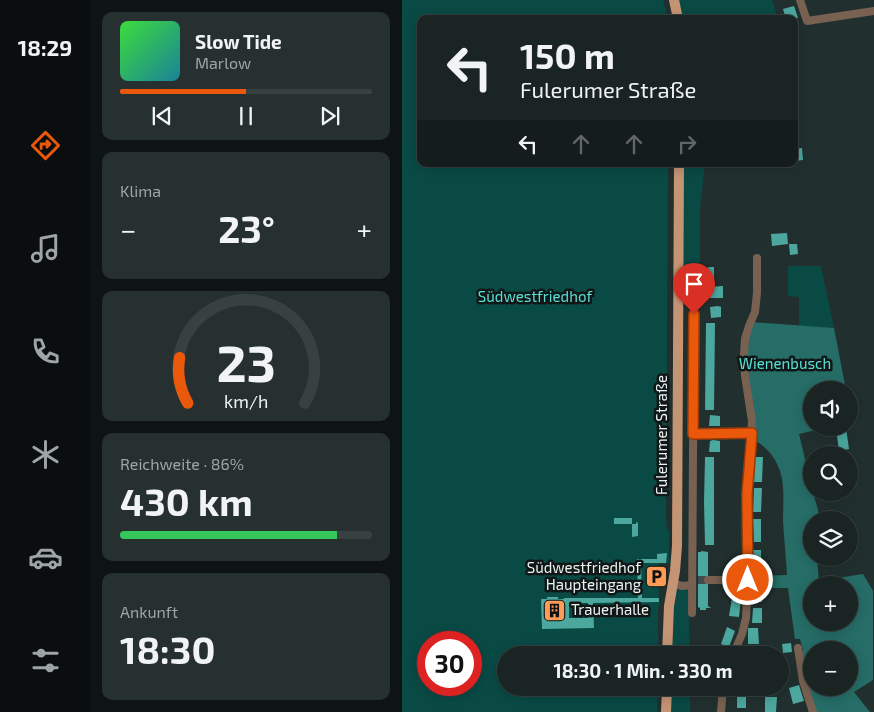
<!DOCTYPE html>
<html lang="de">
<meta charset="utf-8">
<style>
:root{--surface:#192423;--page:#263030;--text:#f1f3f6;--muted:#9fa4a6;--line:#374141;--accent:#ea580c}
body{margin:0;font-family:"Exo 2",sans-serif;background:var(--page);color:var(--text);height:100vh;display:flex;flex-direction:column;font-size:19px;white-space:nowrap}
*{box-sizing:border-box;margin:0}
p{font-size:16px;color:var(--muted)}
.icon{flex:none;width:28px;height:28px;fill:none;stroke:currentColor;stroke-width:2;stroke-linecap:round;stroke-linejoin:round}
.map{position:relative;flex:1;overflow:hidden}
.panel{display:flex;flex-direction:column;gap:12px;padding:12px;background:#0e1413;width:312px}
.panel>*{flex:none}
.top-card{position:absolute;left:15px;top:15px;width:381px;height:152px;border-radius:10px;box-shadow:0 2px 12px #0003,0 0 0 1px var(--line);background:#192423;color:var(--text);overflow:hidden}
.fabs{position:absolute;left:401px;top:381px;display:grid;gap:10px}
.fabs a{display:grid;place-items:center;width:55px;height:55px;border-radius:50%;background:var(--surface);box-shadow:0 2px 12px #0003,0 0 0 1px var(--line);font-size:25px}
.speed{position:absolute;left:15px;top:631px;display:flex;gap:10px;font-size:25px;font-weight:700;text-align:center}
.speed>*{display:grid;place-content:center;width:65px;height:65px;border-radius:50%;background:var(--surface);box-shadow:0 2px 12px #0003,0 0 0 1px var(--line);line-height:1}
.speed .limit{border:8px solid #d22;background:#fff;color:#111}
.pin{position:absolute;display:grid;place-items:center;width:42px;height:42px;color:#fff;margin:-51px -21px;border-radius:50% 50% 50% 0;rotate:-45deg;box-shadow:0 0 5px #0007}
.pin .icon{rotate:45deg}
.me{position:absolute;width:55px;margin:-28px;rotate:0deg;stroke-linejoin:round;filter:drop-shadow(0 0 4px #0008)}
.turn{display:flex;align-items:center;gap:18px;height:105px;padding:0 20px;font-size:22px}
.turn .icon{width:65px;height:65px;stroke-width:2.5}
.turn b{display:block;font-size:35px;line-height:42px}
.lanes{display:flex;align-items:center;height:48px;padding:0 20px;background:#0003;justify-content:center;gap:25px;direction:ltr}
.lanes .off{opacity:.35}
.big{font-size:38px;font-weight:700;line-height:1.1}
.panel .tile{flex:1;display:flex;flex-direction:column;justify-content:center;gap:8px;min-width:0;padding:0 18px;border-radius:10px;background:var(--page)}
.panel .dial{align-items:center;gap:0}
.dial svg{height:130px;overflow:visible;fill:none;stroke:var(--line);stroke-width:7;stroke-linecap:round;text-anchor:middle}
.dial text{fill:var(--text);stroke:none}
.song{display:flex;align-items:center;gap:15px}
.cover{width:60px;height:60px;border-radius:8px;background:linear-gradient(135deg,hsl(120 70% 55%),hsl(190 70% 35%))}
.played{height:5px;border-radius:2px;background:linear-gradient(90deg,var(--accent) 50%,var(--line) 50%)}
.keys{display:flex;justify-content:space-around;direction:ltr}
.heat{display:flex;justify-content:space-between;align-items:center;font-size:28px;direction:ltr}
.charge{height:8px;border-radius:4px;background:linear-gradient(90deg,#34c759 86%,var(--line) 0)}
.trip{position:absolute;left:95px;top:646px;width:292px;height:50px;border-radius:25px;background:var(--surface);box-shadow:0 2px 12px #0003,0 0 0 1px var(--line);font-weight:700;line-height:50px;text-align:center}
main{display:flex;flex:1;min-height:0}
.tabs{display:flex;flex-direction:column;width:90px;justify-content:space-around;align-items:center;background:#0a0e0e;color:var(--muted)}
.tabs .icon{width:35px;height:35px}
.tabs .active{color:var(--accent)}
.tabs b{font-size:22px;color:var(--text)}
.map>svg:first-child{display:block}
</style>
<main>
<nav class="tabs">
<b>18:29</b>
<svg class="icon active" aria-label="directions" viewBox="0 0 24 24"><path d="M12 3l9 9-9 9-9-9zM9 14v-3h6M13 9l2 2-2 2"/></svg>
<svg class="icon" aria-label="music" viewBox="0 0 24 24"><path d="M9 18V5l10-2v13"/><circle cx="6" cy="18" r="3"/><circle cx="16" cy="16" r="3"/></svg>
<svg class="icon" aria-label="phone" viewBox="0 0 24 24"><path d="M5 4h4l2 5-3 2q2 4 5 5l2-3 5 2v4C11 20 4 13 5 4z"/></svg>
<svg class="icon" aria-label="climate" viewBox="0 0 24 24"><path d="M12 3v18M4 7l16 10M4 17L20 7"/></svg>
<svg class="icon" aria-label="car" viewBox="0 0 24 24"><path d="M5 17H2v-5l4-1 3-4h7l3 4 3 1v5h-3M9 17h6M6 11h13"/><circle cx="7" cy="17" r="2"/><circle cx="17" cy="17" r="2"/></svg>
<svg class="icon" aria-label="filters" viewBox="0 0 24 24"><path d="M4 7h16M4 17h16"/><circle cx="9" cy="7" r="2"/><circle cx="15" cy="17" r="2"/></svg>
</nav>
<section class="panel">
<div class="tile">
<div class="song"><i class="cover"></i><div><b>Slow Tide</b><p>Marlow</p></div></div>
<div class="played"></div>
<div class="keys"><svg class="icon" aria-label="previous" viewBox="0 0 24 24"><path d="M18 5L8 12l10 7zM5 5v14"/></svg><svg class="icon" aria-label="pause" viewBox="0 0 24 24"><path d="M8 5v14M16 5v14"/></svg><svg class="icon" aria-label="next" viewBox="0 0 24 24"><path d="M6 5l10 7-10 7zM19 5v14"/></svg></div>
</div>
<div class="tile"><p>Klima</p>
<div class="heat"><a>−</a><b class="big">23°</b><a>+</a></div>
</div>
<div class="tile dial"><svg viewBox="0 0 100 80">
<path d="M14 69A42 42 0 1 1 86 69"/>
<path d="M14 69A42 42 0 0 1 9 41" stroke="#ea580c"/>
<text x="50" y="56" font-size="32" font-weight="700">23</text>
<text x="50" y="72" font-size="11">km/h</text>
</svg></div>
<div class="tile"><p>Reichweite · 86%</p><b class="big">430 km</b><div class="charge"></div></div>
<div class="tile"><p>Ankunft</p><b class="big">18:30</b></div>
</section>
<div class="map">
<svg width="472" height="712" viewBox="0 0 472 712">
<rect width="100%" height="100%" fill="#21302f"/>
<!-- green -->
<path fill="#0a4a45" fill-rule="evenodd" d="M0,0H261L266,19H19V164H266L264,517L265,529L267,530V563L256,564L257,602H258L256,609V655H104V688H256L255,712H0ZM26,642H69V685H26Z
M276,0H370L376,19H280Z
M280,164H303L298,209V284L295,287L293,294L279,288Z
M386,266H419L432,328L397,326V297L386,296Z
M273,585L290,587L287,625L288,655H269Z
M268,688H288V712H268Z"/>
<!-- forest -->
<path fill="#266d67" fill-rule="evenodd" d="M350,322L432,328L444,390H410V428H422L397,434L410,488V492L411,493L416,510V520H410V558H415L417,581L461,574L471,591V680L452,692L468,712H412L398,656L401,650L398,639H393L386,588H348V576L385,575C384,557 382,539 381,521C381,505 383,486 378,471C373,456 364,447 351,439L344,354ZM410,585H448V622H410ZM410,650H448V688H410Z"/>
<!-- building -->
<path fill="#4ca79f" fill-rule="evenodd" d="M392,6L396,18L384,19L381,9Z
M400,148L401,160L392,161V149Z
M385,233L386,244L370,246L369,234Z
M387,244H395L396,254L388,255Z
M306,267H312V280L306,279Z
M321,286V298H308L307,287Z
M316,306L319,307V317L309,318L308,307Z
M304,323H313L312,410H303Z
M308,415L318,416V426H307Z
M444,428L447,449L437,451L434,429Z
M311,440L318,441V452H307L308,441Z
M303,457H312V545H303L302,502Z
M353,457H361L360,482H352Z
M352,488H360L359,512H351Z
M212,518H230V524H212Z
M351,519H359V542H352Z
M234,522L236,523V536L230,537V524H234Z
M351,550H359V573H352Z
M299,551L306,552V606L309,608H304V610H298V608L296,607V552H299Z
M265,553L264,563H239L240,598H257V602L191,603L192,628L140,629L139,599H145V597H156V599H162V598H236L235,559H255V554ZM167,603H186V618H167Z
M351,589L360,590V602L351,601Z
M330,598L339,599L337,617L327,616Z
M351,608H360V623H350Z
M325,627L333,631L327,647L319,644Z
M346,628H356L357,644H346Z
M389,643L390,652L381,653L380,644Z
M397,685L402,701L391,704L387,688Z
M335,695H344V708H335Z
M363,697H375L374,712H363Z"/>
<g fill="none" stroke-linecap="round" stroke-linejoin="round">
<!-- minor-tunnel -->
<path stroke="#3f4d4c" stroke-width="8" stroke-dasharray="8 4" stroke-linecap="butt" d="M296,580H306"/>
<!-- minor -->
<path stroke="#796151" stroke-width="8" d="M398,0L405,21L472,11
M276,287L292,294L290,613
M291,434L350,433
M306,580H346
M271,583L280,586L290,585
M396,648L401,681L411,712
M331,655L340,634L344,618L345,598V494L350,421L343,376L342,355L343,339L347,326L353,312L355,293V258
M319,712L321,688"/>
<!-- major -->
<path stroke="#c59474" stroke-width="10" d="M272,0L276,19
M265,655L267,606L273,571L275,546L277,164
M264,712L265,688"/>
</g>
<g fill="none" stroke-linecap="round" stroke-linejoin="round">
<defs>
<path id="route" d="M292,314L291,434L350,433L345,494L346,580"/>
</defs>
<!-- route casing -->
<use href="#route" stroke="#983908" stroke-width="12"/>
<!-- route -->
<use href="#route" stroke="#ea580c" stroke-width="9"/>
</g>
<!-- icons -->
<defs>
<symbol id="parking-square" viewBox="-11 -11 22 22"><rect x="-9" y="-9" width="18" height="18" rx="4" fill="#fe9c57" stroke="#101716"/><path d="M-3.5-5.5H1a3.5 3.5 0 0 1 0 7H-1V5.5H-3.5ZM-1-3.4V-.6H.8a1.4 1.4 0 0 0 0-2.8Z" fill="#111"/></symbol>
<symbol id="building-square" viewBox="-11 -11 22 22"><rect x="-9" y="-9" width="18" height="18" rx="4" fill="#fe9c57" stroke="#101716"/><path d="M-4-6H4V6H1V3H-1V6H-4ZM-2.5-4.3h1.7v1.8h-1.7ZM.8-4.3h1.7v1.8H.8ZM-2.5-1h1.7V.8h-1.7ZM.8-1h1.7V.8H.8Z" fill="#111"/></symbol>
</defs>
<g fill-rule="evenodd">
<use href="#parking-square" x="242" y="564" width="25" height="25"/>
<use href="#building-square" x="140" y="598" width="25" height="25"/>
</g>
<g text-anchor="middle" stroke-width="5" stroke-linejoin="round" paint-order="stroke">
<!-- park labels -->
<g font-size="15" fill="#5ae1d6" stroke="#101716">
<text x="133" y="302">Südwestfriedhof</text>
<text x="383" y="369">Wienenbusch</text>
</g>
<!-- street labels -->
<g font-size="15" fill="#eaf3f2" stroke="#101716">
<text transform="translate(260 435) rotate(-90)" y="5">Fulerumer Straße</text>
</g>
<!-- poi labels -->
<g font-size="15" fill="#eaf3f2" stroke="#101716" text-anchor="end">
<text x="239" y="573">Südwestfriedhof<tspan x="239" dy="17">Haupteingang</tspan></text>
<text x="169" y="615" text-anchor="start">Trauerhalle</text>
</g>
</g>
</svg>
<div class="fabs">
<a><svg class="icon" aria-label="sound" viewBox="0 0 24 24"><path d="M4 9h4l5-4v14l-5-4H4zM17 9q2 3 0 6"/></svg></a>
<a><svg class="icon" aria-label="search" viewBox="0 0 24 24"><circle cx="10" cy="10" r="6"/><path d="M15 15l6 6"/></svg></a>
<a><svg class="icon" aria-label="layers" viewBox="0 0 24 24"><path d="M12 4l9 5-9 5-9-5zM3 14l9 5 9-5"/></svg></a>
<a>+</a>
<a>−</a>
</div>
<div class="speed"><div class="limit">30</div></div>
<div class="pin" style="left:292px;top:314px;background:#d93025"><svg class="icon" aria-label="arrive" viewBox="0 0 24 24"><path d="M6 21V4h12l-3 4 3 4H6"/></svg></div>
<svg class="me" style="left:346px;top:580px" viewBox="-20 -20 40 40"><circle r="17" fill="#ea580c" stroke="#fff" stroke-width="3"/><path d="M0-11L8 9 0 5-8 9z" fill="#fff"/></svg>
<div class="trip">18:30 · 1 Min. · 330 m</div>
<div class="top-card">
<div class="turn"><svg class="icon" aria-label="left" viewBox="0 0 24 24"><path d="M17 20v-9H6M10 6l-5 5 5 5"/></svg><div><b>150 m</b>Fulerumer Straße</div></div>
<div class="lanes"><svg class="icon" aria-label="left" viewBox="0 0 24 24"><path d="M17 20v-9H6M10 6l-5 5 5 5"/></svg><svg class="icon off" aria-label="ahead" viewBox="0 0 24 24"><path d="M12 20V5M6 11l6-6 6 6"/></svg><svg class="icon off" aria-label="ahead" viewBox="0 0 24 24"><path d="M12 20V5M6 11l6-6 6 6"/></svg><svg class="icon off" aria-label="right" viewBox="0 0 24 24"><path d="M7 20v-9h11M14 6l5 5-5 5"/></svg></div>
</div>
</div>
</main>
